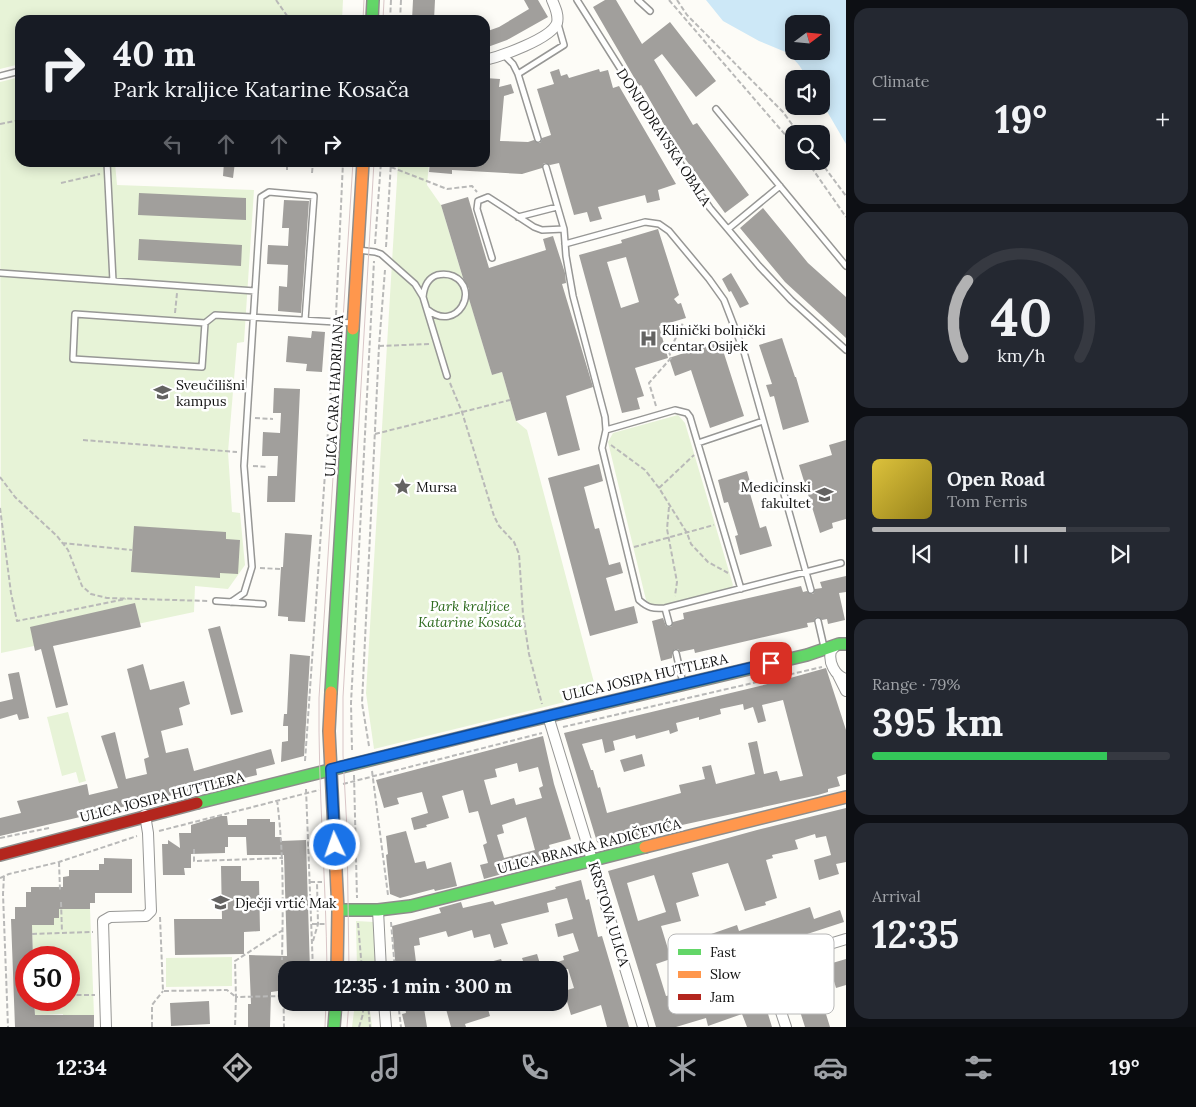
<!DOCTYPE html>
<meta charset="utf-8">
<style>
:root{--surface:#171b24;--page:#242831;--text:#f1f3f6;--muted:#9ea1a6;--line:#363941;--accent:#b2b2b3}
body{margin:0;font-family:Lora,serif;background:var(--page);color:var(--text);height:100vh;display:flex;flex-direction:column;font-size:19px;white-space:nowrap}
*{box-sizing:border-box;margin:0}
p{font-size:16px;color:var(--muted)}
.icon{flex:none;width:28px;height:28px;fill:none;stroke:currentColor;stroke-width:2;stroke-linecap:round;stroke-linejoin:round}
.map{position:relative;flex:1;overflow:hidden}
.sheet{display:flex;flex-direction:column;gap:8px;padding:8px;background:#0d0f14;width:350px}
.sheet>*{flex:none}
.guide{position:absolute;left:15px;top:15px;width:475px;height:152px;border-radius:15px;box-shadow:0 2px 12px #0003;background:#171b24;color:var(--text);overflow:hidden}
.needle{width:32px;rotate:74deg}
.buttons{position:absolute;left:785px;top:15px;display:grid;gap:10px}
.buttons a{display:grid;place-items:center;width:45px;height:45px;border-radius:10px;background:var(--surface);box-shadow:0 2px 12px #0003;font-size:25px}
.speed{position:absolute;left:15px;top:946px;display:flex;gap:10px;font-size:25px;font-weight:700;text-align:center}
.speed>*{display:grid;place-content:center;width:65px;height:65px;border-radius:50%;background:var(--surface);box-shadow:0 2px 12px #0003;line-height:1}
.speed .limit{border:8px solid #d22;background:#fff;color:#111}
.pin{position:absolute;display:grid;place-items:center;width:42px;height:42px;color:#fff;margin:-21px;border-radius:10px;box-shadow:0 2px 8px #0006}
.me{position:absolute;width:55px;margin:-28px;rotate:357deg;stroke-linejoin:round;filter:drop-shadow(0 0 4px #0008)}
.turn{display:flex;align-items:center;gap:18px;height:105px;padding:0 15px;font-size:22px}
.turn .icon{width:65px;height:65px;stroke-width:2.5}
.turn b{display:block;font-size:35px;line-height:42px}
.lanes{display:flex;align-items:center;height:48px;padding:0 15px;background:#0003;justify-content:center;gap:25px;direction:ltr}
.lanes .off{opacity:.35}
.big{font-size:38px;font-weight:700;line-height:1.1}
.sheet .tile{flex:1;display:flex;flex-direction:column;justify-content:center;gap:8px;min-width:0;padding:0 18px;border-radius:15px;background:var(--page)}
.sheet .dial{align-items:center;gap:0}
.dial svg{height:130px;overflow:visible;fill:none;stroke:var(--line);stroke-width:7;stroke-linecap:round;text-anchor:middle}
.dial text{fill:var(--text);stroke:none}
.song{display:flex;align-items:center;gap:15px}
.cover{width:60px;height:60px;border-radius:8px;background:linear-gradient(135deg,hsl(50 70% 55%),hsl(50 70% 35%))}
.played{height:5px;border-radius:2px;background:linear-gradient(90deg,var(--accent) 65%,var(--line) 65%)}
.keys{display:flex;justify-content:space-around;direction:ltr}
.heat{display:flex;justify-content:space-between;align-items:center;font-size:28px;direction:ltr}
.charge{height:8px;border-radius:4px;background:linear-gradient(90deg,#34c759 79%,var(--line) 0)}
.trip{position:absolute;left:278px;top:961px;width:290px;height:50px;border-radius:15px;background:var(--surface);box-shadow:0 2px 12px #0003;font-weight:700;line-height:50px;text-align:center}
.tabs{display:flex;height:80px;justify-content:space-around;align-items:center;background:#090b0e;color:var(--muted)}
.tabs .icon{width:35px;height:35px}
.tabs .current{color:var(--accent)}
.tabs b{font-size:22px;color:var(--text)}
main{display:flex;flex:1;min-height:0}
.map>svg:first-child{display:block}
</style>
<main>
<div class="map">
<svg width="846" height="1027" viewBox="0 0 846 1027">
<rect width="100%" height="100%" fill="#fdfcf7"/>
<!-- green -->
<path fill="#e7f3d7" d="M0,0H343L342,20H20V64L0,69Z
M20,77V162L115,163L117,185L254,190L244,342L237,343L228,452L232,512L240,513L245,565L228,589L195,586L194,612L1,653L0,82Z
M398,163H429L427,185L441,205L492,375L502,372L516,421L527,430L596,690L593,695L374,749L366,693Z
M678,415L685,423L733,585L728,593L655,607L646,600L608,442L613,433Z
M68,712L86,781L79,783L76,772L62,776L47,717Z
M59,902L69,909H90L94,1015L63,1019V1014L35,1015L34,1000H69V958L33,957L32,925H54V918L59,917Z
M356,921L374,922L375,970H357Z
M232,957V986L166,987V958Z
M355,1003H369L372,1027H352Z"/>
<!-- water -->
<path fill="#cde8f7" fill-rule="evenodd" d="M706,0H846V144L821,101V79H808L799,65L788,53L759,41L723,21ZM794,24H821V51H794Z"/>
<!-- building -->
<path fill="#a19f9c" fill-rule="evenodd" d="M413,0H435L434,20H412Z
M524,0H538L548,17L507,40L485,48V32L499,27L529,9Z
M605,0H616L642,44L670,22L716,81L696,97L662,54L654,60L693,125L697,123L749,195L725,213L672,141L673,140L641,85L639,86L593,7Z
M559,69L561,76L567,74L569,78L599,69L600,72L608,70L613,88L619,86L676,184L658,190L660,200L647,203L645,195L598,207L602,219L590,222L587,212L574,215L559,163L550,165L545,163L543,164L542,168L522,174L452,170V174L429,172L430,162H485V78L500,79L499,87L511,84L514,93L504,96L500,141L528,142L534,140L539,143L541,142L542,138L551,135L537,89L554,84L550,72Z
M224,162H235L233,178L223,176Z
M139,193L246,198V220L138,215Z
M468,197L489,268L546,250L543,239L553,236L565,273L566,283L562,284L593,387L566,396L580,450L558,456L546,412L516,421L502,372L492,375L469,299V289L463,278L441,205Z
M284,200L309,201L301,313L278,311L279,286L287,287L288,265L267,264L268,245L288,246L289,228H282Z
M763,208L808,263L846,297V338L785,282L740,228Z
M658,229L679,295L674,299L678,304L681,303L686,318L659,326L668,358L635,368L644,396L637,398L640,409L622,413L579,255L622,243L621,240ZM626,257L639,302L621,308L607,262Z
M139,239L242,245L241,266L138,260Z
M731,273L749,304L740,308L731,291L729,292L722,279Z
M312,331L325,332L322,372L306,371L307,364L286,362L288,336L311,338Z
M782,338L795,377H796L809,422L783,430L774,396L770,397L766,385L772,384L759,345Z
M720,341L744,416L710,428L691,370L675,376L669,358Z
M274,388L300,389L295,502H267L268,476H277L278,456H262L263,432L280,433L281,413H273Z
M846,440V519L832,523L833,528L820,533L799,465L832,455L829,445Z
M599,464L603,481L584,487L595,529L599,528L609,565L620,562L623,573L606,578L615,611L634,606L638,623L590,636L548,478Z
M747,471L752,489L749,490L760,528L766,526L772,546L740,555L735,536L738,535L728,502L724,503L718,480Z
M134,526L226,532V539L240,540L238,574L220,573V578L131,572Z
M285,533L312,535L305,622L288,621V617L278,616L281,567H283Z
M846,576V592L839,593L845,620L828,624L827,619L822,620L818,617L815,618L814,622L807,623L808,627L695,653L694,649L680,652L678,649H675L672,652V658L661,661L652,621L663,618L666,626L670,627L672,626L673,622L684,619L683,613L801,586L803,592L807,591L812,594L814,593L815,589L822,588L820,582Z
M135,603L141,627L53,646L68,705L56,708L41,649L35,651L30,627Z
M220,626L243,712L231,715L208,629Z
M290,654L310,656L304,756L281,762L282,742L288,741V726H283L284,714H287Z
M143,664L150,690L184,681L190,704L179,708L183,725L161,731L166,753L188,748L194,771L271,749L275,764L256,769L257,775L0,836V818L21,813L17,801L87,784L89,795L118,788L101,736L115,732L126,779L147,774L144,759L149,757L127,669Z
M826,668L846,730V774L837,777L840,786L828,789V792L818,795L682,825L602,845L597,842L564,733L776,682ZM783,700L803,776L780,781L777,771L764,774L757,741L748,743L755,774L716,784L711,765L702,767L705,779L679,785L681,793L607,813L600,787L598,788L593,770H591L582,744L602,739L605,753L615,750L613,741L635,735L636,739L669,730L670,734L678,731L676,723L699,717V720L721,714L720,709L743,704L744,710L753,707L758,723L766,721L762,705Z
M19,672L29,718L19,720L17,714L0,719V702L13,699L8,674Z
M543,736L554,784L571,839L549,845L553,860L484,879L480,865L488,863L483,845L487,843L478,811L469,813L463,790L442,796L449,818L426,825L427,827L414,830L411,818L428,813L422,792L397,798L399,804L384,808L376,780ZM517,763L519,772L538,767L543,786L539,788L542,798L516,805L514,798L491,805L484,780L497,777L495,769ZM526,817L535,850L504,858L497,835L504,833L502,825Z
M642,754L645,766L624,772L620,760Z
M846,808V862L836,864L839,874L819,880L814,860L831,855L826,836L816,838L815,834L795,840L798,849L772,855L773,858L766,860L777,898L765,902L766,905L745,911L728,863L692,873L699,896L676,903L681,921L661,926L668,949L737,925L739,931L810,907L814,919L840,910L844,922L746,954L745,950L708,962L713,983L723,980L725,982L727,987L757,978L772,1027H747L742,1014L708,1026L706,1018L676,1027H656L608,871L757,830ZM654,875L666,912L638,921L627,883ZM688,953L703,1001L675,1010L671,995L666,996L656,964Z
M220,816H227L228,825H247V819H270V822H275V837H281V841L306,840L310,970L278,972V991L271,992L270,1027H248V1004H251L249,955L287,956L284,855H247L246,837H228V847H225V853L191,854V868H184L185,875H163L162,844H168V840L180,848L179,833H191V825Z
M406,831L415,863L425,861L427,869L451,862L457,886L435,891L434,889L400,898L390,894L386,855L388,854L386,836Z
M104,858L132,859V893H95V903H90V909H59V918H54V925H32L33,958H26V1000H34L35,1015H94V1027H15L11,919H15V907H26V892H31V887H63V877L69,876V870H99V864H104Z
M221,866H241V881H259L260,931L244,932V954L175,955L174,919H222Z
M581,880L586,900L589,899L598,937L602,936L629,1027H607L601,1005L571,1015L564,991L574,988L568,969L526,970L522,958L537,954L541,967L564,960L563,956L579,951L573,933L558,937L555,924L573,919L567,898L547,903L549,912L501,924L508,944L494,948L490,934L474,938L472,930L448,937L446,931L419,938L420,945L414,946L417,970H396L392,926L441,913L439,908L461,902L463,908L493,901L495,905L556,889L555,887Z
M501,959L505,970H471V967Z
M846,959V985L836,988L829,964Z
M810,961L821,998L830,1027H805L796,999L787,968Z
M209,1001L210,1024L171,1026L170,1003Z
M404,1002H423L427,1027H405L402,1014L406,1013Z
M472,1002H486L490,1016L465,1024L466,1027H451L446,1009Z"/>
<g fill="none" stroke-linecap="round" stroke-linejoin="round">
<defs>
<path id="lane" d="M577,0L692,182L710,208L759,266L791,300L846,350
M638,0L650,11
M504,55L513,64L518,74L538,139
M518,74L564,45L558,24
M0,76L20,71
M716,109L846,266
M107,162L113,281
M546,167L564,229L566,256L573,296L605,417L606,430L602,448L639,600C648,608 653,609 665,608L841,563
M518,217L557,207
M728,229L780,186
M565,244L645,222L659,224L669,231L709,279L724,300L744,352L811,590
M358,250L375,252L381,254L415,284L423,297L447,376
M492,258L477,209L478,201L488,197L534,227L542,230L564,229
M0,273L255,291
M423,297C424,287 428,278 437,275C442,274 448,274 453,276C481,289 457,333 428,310
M205,323L202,367L73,359L75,314L205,323L215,315L353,323
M606,430L675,410L687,413L690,417L741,589
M698,443L763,421
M216,601L263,604
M231,602L244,593L252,567L244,466L261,197L269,192L314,196L305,320
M665,608L669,623
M818,621L824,647
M676,653L683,683"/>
<path id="street" d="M485,60C501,56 551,39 557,23C559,15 555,7 552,0
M836,645L831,651C828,662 835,676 846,679
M838,675L846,691
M548,716L643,1027
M378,910L381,970
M765,964L786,1027
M727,975L846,939
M384,1002L386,1027
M106,1027L103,921L110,917L146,916L151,911L148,833L145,815"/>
<path id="fast" d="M372,20L373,0
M331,692L353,329
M197,803L503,727L807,655L839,644H846
M338,910H378L411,906L645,847
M334,1027L336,1002"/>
<path id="slow" d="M353,329L363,162
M331,692L329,731L338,910L337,970
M645,847L846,797"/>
<path id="jam" d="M0,855L197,803"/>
</defs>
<!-- lane casing -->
<use href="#lane" stroke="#979795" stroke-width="8"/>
<!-- street casing -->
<use href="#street" stroke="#979795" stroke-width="12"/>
<!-- fast casing -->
<use href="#fast" stroke="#8e8d8b" stroke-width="14"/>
<!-- slow casing -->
<use href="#slow" stroke="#8e8d8b" stroke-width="14"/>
<!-- jam casing -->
<use href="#jam" stroke="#8e8d8b" stroke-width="14"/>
<!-- path -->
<path stroke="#b9b9b8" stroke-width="2" stroke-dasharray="5 2.5" stroke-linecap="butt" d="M276,0L290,20
M669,0L794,145
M677,0L687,15L783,112L799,134
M390,20L391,0
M400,20L401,0
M0,124L20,120
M807,161L846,217
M820,161L846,196
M266,167V162
M391,167L447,189L472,186L477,192
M287,170V162
M312,173L313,162
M61,183L100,174
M375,244L381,162
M386,247L391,162
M175,313L177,293
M336,315L343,162
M379,346L429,344
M450,383L462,412L494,516L499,526L514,542L519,554L523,614L529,654L542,704
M656,406L649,383L671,358L669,352L683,323
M255,418L273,419
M375,434L510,400
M83,440L237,452
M611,445L645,470L659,488L687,533L691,544L708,562L728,573
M253,466L268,467
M0,477L15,497L57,536L68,550L82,586L91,594L107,598L208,601
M659,488L694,455
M669,507L667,529L677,582L675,596
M0,508L11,593L17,621L126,599
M62,543L132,550
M634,547L714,525
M260,568L280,569
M563,727L822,667
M369,746L362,703L379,346L385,270
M352,750L351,703L374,261
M305,761L335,330
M372,771L388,895
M354,775L357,898
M343,784L542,733
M306,789L313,970
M277,800C284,853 283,906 282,960
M159,831L319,790
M0,838L49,828
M194,849V861L283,858
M59,862L60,890
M4,876L3,894L8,1027
M0,878L9,874L59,862L137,836
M310,882H322
M61,902L62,932
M160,917L163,991L227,990L236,997L235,1027
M391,922L395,970
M358,923L362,970
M312,924H325
M283,930L235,961L236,997L283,996L286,993
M32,934L93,932
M313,941L318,924L317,882
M283,971L284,1027
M69,995H95
M368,1002L370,1027
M398,1002L401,1027
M152,1027V1005L163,991
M359,1027L363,1014V1002"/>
<!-- lane -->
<use href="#lane" stroke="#fffffe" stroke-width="5"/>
<!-- street -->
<use href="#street" stroke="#fffffe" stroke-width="10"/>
<!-- fast -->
<use href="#fast" stroke="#63d668" stroke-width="11"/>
<!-- slow -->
<use href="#slow" stroke="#ff974d" stroke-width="11"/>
<!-- jam -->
<use href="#jam" stroke="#b3261e" stroke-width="11"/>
<!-- tram -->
<path stroke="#d9c6c7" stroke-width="1" d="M363,20L364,0
M383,20L384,0
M327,970C326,879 318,789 319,698L353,162
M349,970L347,830L343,755V697L374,162
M325,1027L326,1002
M347,1027L349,1002"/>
</g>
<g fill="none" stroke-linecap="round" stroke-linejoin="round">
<defs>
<path id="route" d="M335,845L331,769L548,716L771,663"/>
</defs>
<!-- route casing -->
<use href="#route" stroke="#114b97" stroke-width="12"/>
<!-- route -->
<use href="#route" stroke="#1a73e8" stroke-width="9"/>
</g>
<!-- icons -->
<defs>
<symbol id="hospital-bare" viewBox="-9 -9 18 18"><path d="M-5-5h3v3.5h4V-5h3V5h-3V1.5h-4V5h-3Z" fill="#646362" stroke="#fff" stroke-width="2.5" paint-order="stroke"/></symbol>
<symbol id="university-bare" viewBox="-9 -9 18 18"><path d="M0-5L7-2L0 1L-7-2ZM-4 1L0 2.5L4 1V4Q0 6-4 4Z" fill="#646362" stroke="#fff" stroke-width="2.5" paint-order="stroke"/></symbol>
<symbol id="sight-bare" viewBox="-9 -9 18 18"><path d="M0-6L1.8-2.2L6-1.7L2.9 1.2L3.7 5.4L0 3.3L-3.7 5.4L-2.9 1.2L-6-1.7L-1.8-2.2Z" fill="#646362" stroke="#fff" stroke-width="2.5" paint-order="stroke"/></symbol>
<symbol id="school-bare" viewBox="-9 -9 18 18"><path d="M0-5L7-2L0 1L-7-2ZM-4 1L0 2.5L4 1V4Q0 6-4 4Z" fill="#646362" stroke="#fff" stroke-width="2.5" paint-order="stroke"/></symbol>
</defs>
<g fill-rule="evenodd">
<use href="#hospital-bare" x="636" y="326" width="25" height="25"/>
<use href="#university-bare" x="150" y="380" width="25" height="25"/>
<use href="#sight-bare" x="390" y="474" width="25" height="25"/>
<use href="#university-bare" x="812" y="482" width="25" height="25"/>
<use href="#school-bare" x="208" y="890" width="25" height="25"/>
</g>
<g text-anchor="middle" stroke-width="5" stroke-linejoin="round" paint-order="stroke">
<!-- street labels -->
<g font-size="14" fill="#111" stroke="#fff">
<text transform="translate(664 137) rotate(57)" y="5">DONJODRAVSKA OBALA</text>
<text transform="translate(334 396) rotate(-87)" y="5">ULICA CARA HADRIJANA</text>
<text transform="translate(645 677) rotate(-13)" y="5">ULICA JOSIPA HUTTLERA</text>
<text transform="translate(162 797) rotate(-14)" y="5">ULICA JOSIPA HUTTLERA</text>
<text transform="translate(589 846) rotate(-14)" y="5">ULICA BRANKA RADIČEVIĆA</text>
<text transform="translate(609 914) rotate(73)" y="5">KRSTOVA ULICA</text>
</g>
<!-- poi labels -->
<g font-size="14" fill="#111" stroke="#fff" text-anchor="start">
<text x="662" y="335">Klinički bolnički<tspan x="662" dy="16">centar Osijek</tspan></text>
<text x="176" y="390">Sveučilišni<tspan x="176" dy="16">kampus</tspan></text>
<text x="416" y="492">Mursa</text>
<text x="811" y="492" text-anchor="end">Medicinski<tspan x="811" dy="16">fakultet</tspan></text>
<text x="235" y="908">Dječji vrtić Mak</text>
</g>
<!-- park labels -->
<g font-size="14" font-style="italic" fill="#2f6b1f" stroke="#fff">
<text x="470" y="611">Park kraljice<tspan x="470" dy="16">Katarine Kosača</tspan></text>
</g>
</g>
<!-- legend -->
<rect x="668" y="934" width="166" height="80" rx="8" fill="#fff" stroke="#b8b8b8" stroke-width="1"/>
<rect x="678" y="949" width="23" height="6" fill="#63d668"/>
<rect x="678" y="971" width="23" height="7" fill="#ff974d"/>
<rect x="678" y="994" width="23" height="6" fill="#b3261e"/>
<g font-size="14" fill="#111">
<text x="710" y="957">Fast</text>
<text x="710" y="979">Slow</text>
<text x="710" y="1002">Jam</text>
</g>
</svg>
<div class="buttons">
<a><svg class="needle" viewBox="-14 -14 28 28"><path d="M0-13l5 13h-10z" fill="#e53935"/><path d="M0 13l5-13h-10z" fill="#9ea1a6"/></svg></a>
<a><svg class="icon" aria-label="sound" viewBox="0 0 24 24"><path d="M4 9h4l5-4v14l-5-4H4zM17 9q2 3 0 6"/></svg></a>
<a><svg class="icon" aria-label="search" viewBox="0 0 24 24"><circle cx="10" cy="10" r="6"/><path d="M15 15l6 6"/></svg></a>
</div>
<div class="speed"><div class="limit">50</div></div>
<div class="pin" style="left:771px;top:663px;background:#d93025"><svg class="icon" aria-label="arrive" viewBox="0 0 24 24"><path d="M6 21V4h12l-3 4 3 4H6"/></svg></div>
<svg class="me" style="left:335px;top:845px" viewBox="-20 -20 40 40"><circle r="17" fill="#1a73e8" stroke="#fff" stroke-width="3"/><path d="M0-11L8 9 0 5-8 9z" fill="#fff"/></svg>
<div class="trip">12:35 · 1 min · 300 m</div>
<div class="guide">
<div class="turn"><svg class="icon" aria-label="right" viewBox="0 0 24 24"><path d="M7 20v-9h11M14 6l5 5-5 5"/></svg><div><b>40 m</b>Park kraljice Katarine Kosača</div></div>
<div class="lanes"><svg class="icon off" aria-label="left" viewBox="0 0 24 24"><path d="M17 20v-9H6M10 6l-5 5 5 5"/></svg><svg class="icon off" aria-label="ahead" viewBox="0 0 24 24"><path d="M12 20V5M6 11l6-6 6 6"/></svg><svg class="icon off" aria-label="ahead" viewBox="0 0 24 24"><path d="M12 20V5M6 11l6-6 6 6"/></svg><svg class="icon" aria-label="right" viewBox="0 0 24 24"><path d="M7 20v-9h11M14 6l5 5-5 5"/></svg></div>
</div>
</div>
<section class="sheet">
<div class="tile"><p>Climate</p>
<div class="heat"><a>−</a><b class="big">19°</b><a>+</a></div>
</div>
<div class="tile dial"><svg viewBox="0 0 100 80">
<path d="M14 69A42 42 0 1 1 86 69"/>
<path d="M14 69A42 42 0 0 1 17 22" stroke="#b2b2b3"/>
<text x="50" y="56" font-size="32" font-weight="700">40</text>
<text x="50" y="72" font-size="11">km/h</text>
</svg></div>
<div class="tile">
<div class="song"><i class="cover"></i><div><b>Open Road</b><p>Tom Ferris</p></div></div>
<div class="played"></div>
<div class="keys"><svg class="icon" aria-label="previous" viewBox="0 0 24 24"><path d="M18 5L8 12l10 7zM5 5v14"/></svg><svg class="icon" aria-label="pause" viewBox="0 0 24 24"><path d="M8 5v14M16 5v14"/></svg><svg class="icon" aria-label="next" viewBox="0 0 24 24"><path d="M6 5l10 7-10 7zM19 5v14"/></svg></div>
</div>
<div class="tile"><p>Range · 79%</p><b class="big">395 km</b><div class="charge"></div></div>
<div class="tile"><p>Arrival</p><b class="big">12:35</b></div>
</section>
</main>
<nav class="tabs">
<b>12:34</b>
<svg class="icon current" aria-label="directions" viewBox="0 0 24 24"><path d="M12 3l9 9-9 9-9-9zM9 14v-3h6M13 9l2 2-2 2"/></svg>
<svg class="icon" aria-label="music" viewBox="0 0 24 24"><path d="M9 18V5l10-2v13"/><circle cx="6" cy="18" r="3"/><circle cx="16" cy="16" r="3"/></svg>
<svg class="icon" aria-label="phone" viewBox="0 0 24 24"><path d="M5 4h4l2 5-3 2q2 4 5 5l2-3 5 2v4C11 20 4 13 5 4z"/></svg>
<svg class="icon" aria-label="climate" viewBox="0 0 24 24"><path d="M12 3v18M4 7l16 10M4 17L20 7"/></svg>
<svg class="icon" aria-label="car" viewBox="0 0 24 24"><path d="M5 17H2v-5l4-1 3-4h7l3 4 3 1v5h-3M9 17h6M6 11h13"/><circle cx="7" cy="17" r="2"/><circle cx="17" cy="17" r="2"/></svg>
<svg class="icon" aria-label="filters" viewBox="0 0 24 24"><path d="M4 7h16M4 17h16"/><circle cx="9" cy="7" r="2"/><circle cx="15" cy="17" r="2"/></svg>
<b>19°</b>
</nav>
